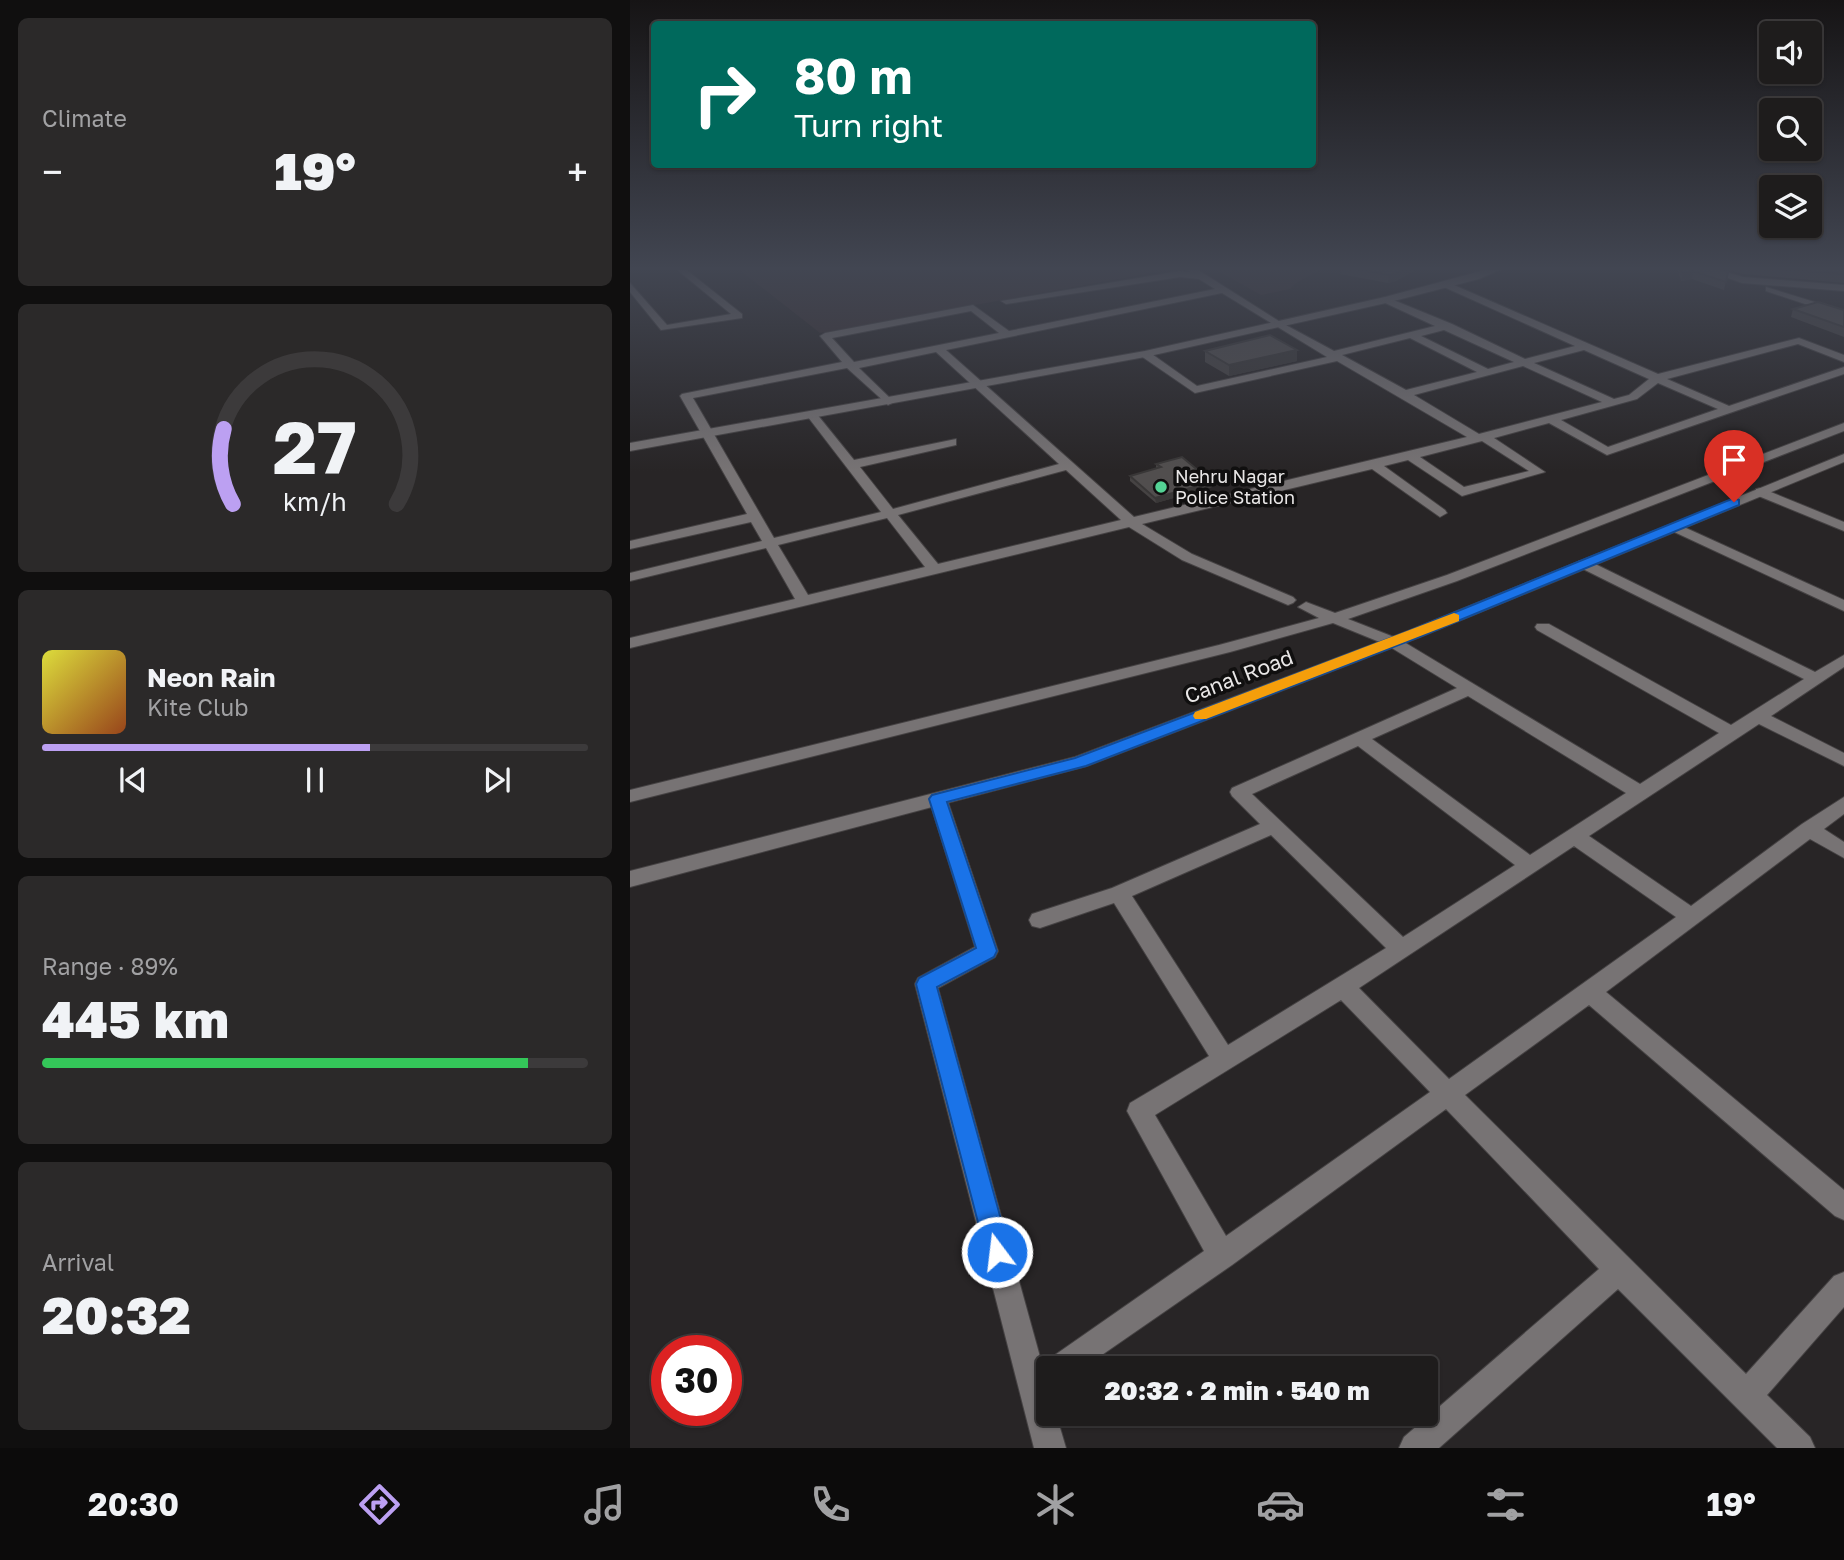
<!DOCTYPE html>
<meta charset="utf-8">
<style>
:root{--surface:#1e1c1c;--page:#2b2929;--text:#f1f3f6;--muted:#a1a1a3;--line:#3c3a3b;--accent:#bca0f2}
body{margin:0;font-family:"Golos Text",sans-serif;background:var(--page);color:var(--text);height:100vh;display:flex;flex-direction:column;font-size:26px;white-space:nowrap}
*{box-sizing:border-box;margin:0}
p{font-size:23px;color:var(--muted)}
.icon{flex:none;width:38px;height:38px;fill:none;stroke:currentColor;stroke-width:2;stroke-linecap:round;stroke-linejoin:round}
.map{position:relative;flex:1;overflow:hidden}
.drawer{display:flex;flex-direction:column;gap:18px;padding:18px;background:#100f0f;width:630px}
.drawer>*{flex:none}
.banner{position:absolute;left:21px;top:21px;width:665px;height:147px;border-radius:7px;box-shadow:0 2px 5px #0004,0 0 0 2px var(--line);background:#00695c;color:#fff;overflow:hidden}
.buttons{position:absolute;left:1129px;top:21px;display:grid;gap:14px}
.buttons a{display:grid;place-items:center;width:63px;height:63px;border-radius:7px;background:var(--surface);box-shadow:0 2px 5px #0004,0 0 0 2px var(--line);font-size:35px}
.speed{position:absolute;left:21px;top:1335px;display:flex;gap:14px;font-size:35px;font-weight:700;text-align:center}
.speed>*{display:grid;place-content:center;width:91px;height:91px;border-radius:50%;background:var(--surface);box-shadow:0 2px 5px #0004,0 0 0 2px var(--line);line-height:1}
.speed .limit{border:10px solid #d22;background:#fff;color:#111}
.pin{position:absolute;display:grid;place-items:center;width:60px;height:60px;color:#fff;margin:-72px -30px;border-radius:50% 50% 50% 0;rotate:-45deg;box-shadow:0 0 7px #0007}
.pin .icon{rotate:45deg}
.me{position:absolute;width:77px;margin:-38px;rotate:345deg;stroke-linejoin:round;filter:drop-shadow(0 0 5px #0008)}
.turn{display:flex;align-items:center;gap:24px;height:147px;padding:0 28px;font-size:32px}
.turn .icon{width:91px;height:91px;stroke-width:2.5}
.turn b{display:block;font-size:49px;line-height:60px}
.big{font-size:52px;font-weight:800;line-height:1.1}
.drawer .widget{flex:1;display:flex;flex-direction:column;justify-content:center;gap:10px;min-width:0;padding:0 24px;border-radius:10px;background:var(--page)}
.drawer .dial{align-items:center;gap:0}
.dial svg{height:182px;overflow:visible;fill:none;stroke:var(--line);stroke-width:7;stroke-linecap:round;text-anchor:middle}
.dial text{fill:var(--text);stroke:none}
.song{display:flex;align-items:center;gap:21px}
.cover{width:84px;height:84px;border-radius:10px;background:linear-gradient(135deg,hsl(60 70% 55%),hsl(20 70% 35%))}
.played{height:7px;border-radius:4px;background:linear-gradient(90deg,var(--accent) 60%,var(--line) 60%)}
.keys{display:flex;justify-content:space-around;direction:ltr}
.heat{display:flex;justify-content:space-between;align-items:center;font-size:38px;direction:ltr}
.charge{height:10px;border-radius:5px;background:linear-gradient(90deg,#34c759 89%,var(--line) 0)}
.trip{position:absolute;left:406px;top:1356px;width:402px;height:70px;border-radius:7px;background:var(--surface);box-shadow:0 2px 5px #0004,0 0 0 2px var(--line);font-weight:800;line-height:70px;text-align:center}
.tab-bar{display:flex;height:112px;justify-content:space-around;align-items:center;background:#0c0b0b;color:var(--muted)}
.tab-bar .icon{width:49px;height:49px}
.tab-bar .active{color:var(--accent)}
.tab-bar b{font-size:32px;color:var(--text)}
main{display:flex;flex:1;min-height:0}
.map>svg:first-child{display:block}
</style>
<main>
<section class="drawer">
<div class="widget"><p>Climate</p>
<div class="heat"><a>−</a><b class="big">19°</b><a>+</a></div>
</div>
<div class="widget dial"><svg viewBox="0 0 100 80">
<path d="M14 69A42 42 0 1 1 86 69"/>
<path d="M14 69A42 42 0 0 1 10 36" stroke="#bca0f2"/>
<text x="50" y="56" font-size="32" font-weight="700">27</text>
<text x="50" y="72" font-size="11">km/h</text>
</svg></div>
<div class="widget">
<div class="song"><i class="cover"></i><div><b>Neon Rain</b><p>Kite Club</p></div></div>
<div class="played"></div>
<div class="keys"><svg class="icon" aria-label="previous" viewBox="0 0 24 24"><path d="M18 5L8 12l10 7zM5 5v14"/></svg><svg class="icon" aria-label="pause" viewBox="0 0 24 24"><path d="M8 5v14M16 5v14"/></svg><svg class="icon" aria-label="next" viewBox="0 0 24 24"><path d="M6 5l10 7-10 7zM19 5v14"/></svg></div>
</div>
<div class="widget"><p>Range · 89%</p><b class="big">445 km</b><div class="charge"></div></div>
<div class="widget"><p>Arrival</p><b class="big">20:32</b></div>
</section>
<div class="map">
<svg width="1214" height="1448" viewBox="0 0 1214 1448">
<rect width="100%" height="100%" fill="#282526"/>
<!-- built -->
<path fill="#382e30" d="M107,268H542L544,269L190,333Z
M583,268H694L666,283L660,289L631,295Z"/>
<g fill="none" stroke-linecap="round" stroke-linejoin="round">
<defs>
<path id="minor" d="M45,268H54L112,314V318L31,330L0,292V283L37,325L101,314Z
M555,268H565L652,323L704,351L805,326L753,302V298L756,297L822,324L895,359L945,346L814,287V283L817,282L1028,374L1169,338L1214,355V362L1168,344L1037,379L1099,406L1214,367V374L977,455L919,423L864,438L915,472L832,496L778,460L754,466L815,510L817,513L810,517L742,469L512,524L562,554L663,597L666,600L663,603L658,605L552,560L499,527L0,648V638L165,599L136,548L0,581V573L132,541L121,522L0,549V541L117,514L50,396L52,394L212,362L190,336L195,333L343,305L379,331L585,289L569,279L550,277L376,304L371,301L550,271L560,272ZM592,293L697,357L567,386L519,352H511V356L565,393L707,361L837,437L504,517L316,350ZM341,311L369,333L224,362L202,338ZM814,330L884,362L858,369L791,336ZM780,338L847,372L776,390L712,355ZM954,350L1019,379L999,395L984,399L904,363ZM306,352L429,464L263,509L230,467L326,445V439L224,460L186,413H178V417L251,512L144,538L63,398L217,368L258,405L264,402L262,400L229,368ZM893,366L972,402L849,434L784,395ZM1028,383L1088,409L978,447L931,420L1007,399ZM852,441L899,471L834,487L790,457ZM436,470L491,520L308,564L268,515ZM257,518L295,567L178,595L148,545Z
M1070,268H1083L1113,277L1214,285V291L1112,283Z
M1136,287L1214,311V317L1136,291Z
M1214,423V431L827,581L718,619L769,639L1010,784L1089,733L907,630L905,627L907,624H919L1101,725L1174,679L949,567L947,564L949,561H959L1185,672L1214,655V667L1141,716L1214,753V766L1129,724L959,836L1061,906L1172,824L1214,797V814L1194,829L1214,842V858L1180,839L976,992L1214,1190V1220L1205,1216L959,1005L835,1095L1116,1374L1204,1276L1214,1272V1307L1137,1395L1180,1437L1185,1448H1147L988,1289L809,1448H769L774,1437L969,1269L816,1109L602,1265L453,1368H418V1414H426L436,1448H404L285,984L288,978L345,947L299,799L301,794H315L317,799L368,951L365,957L308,988L412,1364L574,1251L497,1111L500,1103L579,1056L484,903L410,928L402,926L399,920L402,914L482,888L630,824L602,796L600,792L602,788L827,688L757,645L703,623L600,652L0,802V790L589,645L689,618L668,607L676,602L705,613L817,575ZM838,696L996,793L900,855L742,739ZM728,746L885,865L773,937L622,794ZM641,835L756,948L598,1045L502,896ZM944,846L1046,917L819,1079L729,988ZM711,1000L800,1092L596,1236L525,1115Z
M1131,488L1214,522V531L1126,495V489Z
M1045,523L1214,600V611L1040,530L1038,527Z"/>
<path id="tertiary" d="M862,268H874L849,279L756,303L515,357L0,451V443L515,351L755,297Z
M1214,454V462L790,637L457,766L0,887V871L445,757L778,631Z"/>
</defs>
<!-- minor casing -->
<use href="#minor" stroke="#454243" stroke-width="2"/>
<!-- tertiary casing -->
<use href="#tertiary" stroke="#454243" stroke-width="2"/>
<!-- minor -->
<use href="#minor" fill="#777374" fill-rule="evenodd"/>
<!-- tertiary -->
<use href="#tertiary" fill="#777374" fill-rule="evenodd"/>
</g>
<!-- wall -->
<path fill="#464343" d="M709,268H789L766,281L758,283L710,274L711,270H709Z
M1047,268H1086L1098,272L1094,290L1062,279L1051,281Z
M1092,268H1214V283L1113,274Z
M1163,309L1214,310V337L1161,317Z
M667,350V361L599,376L575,362V351Z
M526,464L582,487L526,503L500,481V476L526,469Z"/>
<!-- shaded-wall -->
<path fill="#393737" d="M776,268H789L766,281L758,283L759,275Z
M1063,271L1062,279L1051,281L1053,273Z
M667,350V361L599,376V365Z
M582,482V487L526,503L525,498Z"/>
<!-- building -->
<path fill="#514e4e" stroke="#393737" stroke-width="2" d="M722,268H776L767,273L759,275Z
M1051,268H1086L1098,272L1096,282L1063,271L1053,273Z
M1132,268H1214V274Z
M1188,302L1214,310V327L1163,309Z
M640,335L667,350L599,365L575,351Z
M552,457L582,482L525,498L500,476L531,467L526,464Z"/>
<!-- sky -->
<linearGradient id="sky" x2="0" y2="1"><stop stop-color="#161415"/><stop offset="0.57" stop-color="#424652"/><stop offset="1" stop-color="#424652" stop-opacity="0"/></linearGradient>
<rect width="1214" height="471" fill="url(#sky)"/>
<!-- route -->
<path fill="#1a73e8" stroke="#114b97" stroke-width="2" d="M1104,498L1109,500V505L789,637L456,766L317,802L367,951L364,957L307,987L380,1252L376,1261L367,1265L358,1261L286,984L289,978L346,948L299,799L302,795L445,758L779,631Z"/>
<!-- slow -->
<path fill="#f59e0b" d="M824,613L829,615V621L576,719H565L563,716L565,712Z"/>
<!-- markers -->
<circle fill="#54d395" stroke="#100f0f" stroke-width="2.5" cx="531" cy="487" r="7"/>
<g text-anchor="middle" stroke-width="7" stroke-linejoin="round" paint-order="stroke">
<!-- far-poi labels -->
<g font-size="18" fill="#e9e7e7" stroke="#100f0f" text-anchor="start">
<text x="545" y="483">Nehru Nagar<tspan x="545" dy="21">Police Station</tspan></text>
</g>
<!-- street labels -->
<g font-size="21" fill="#e9e7e7" stroke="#100f0f">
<text transform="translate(609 677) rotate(-21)" y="7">Canal Road</text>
</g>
</g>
</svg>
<div class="buttons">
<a><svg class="icon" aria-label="sound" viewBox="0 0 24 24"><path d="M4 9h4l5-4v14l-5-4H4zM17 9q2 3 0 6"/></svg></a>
<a><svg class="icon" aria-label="search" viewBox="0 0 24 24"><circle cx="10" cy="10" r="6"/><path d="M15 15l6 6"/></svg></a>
<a><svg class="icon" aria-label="layers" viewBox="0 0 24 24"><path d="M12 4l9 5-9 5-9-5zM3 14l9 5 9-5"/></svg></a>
</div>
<div class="speed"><div class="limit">30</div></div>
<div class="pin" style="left:1104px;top:502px;background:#d93025"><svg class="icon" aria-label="arrive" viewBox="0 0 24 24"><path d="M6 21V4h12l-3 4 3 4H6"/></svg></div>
<svg class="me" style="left:367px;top:1252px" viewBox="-20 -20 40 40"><circle r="17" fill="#1a73e8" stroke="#fff" stroke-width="3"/><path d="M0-11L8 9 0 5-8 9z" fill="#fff"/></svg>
<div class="trip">20:32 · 2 min · 540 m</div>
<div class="banner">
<div class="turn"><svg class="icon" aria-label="right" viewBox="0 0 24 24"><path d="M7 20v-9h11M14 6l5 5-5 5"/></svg><div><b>80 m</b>Turn right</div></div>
</div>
</div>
</main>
<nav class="tab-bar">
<b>20:30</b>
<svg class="icon active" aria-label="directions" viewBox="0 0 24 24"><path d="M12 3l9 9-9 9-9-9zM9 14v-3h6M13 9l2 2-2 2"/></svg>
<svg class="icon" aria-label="music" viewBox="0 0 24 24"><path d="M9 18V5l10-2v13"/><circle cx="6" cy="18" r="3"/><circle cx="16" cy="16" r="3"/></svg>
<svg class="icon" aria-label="phone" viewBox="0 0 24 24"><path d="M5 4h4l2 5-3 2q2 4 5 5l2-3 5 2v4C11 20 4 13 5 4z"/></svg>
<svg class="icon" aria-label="climate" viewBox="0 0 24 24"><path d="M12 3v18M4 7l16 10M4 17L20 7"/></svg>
<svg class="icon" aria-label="car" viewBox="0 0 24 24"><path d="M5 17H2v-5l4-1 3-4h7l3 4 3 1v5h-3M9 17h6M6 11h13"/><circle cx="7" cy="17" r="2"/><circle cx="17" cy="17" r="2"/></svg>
<svg class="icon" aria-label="filters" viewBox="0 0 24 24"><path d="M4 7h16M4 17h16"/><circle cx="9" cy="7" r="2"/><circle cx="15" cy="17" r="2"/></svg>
<b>19°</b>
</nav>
